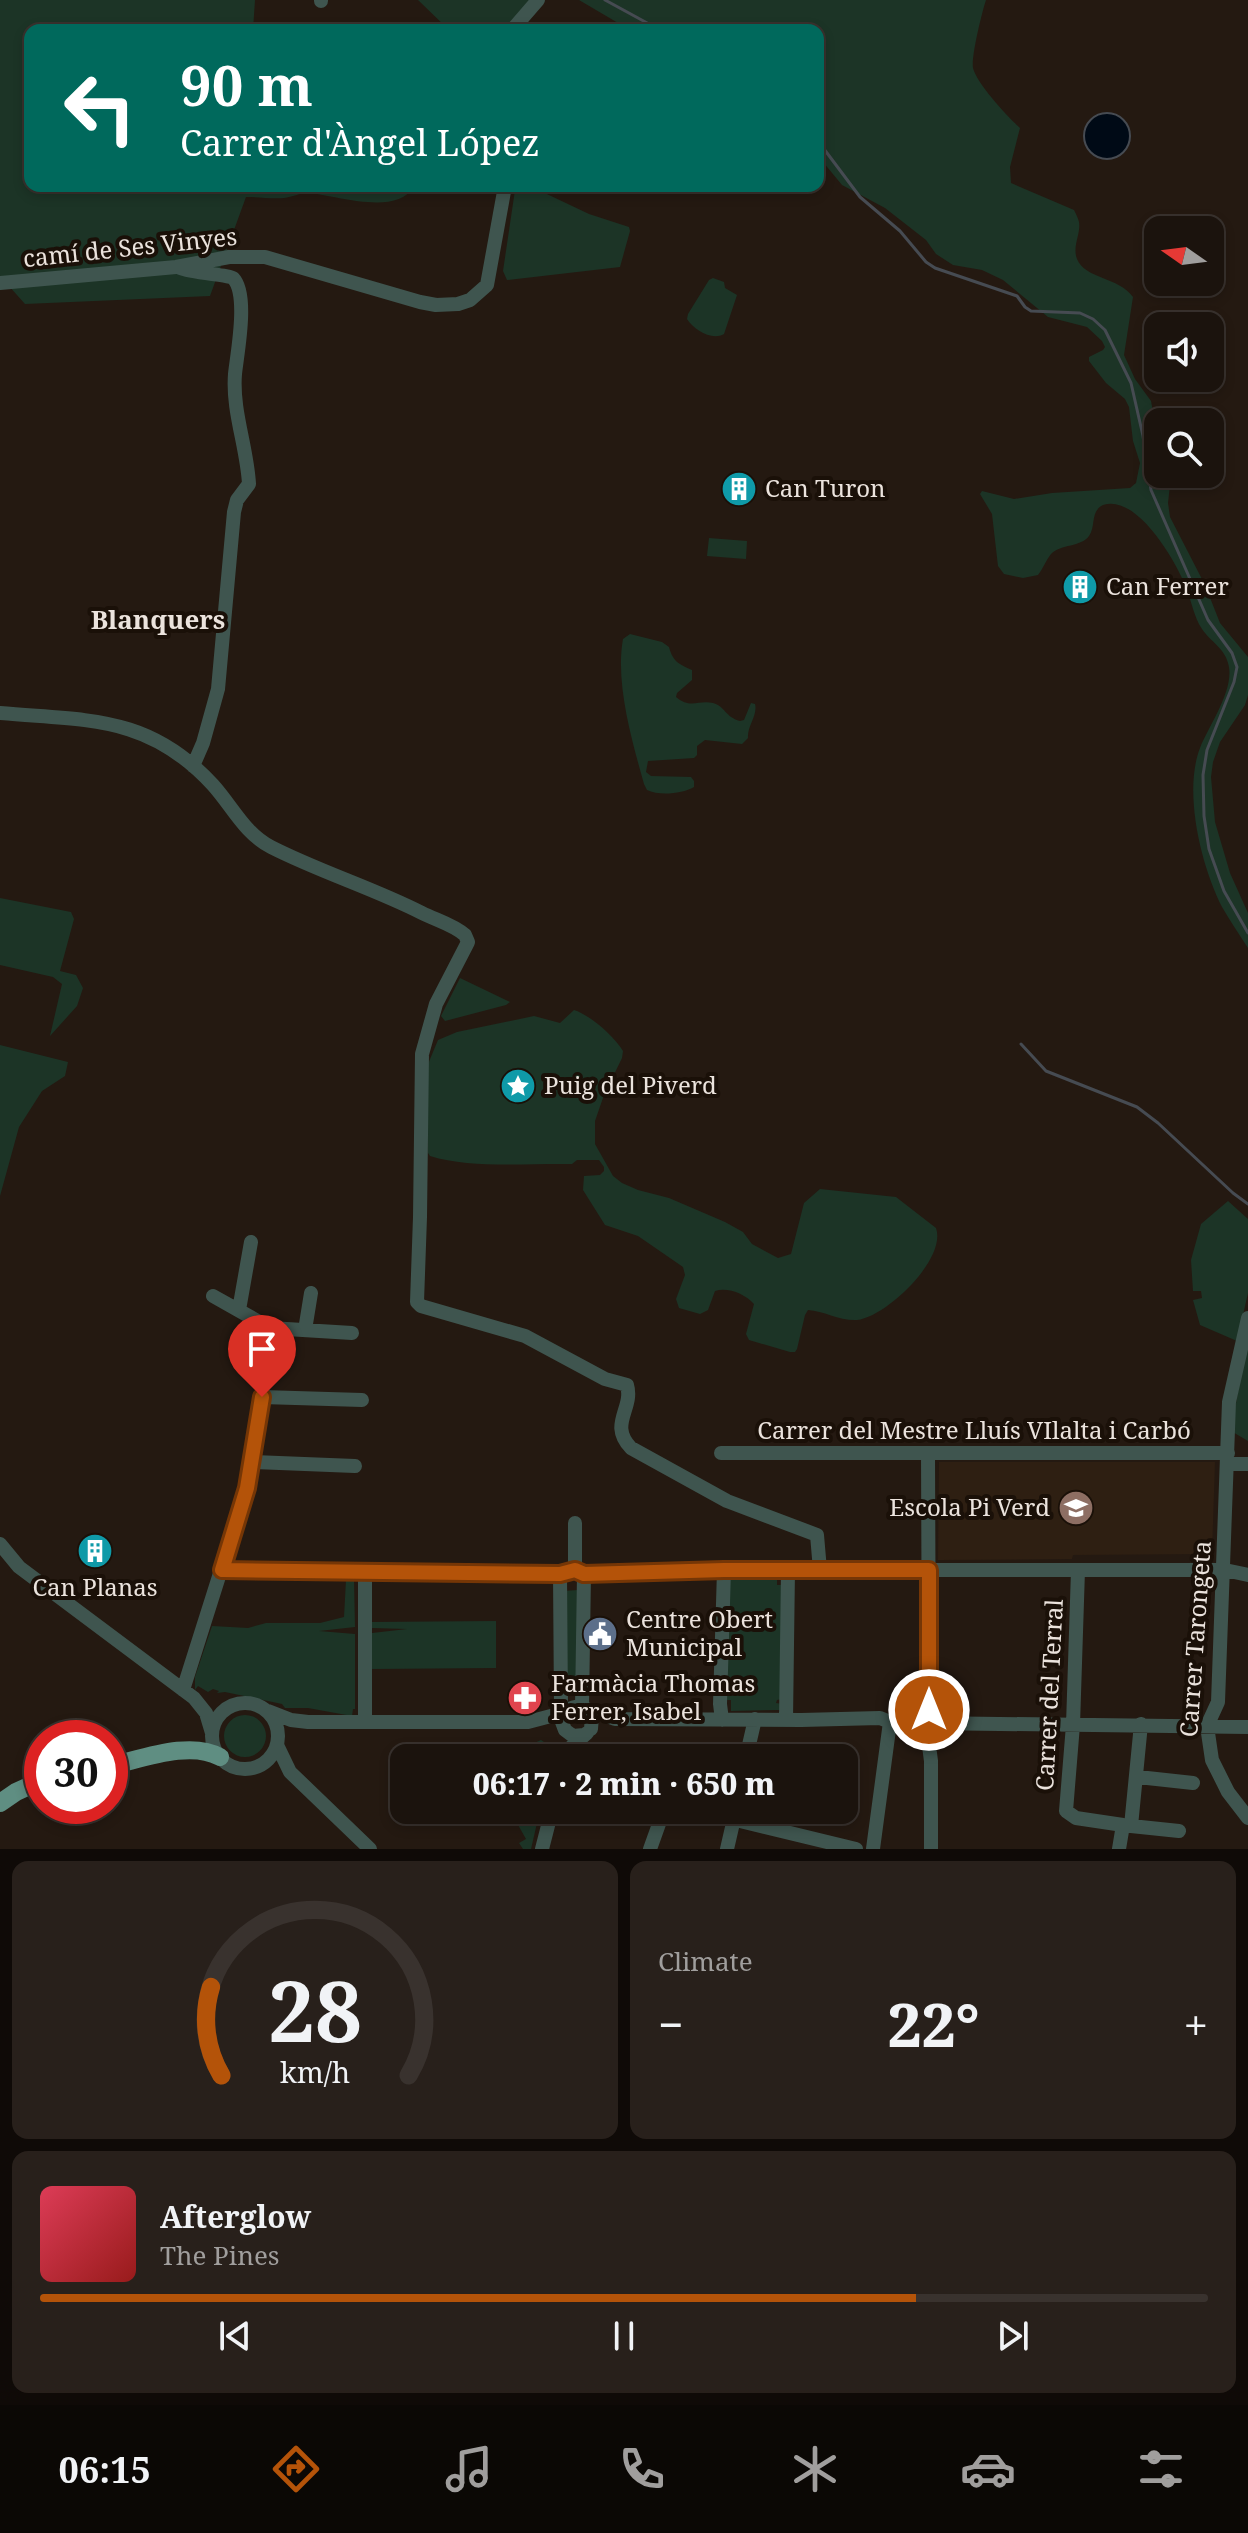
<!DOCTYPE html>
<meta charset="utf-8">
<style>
:root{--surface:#1b130d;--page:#28201b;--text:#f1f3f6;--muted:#a09e9d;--line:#39322e;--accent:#b45309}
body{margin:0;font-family:"Noto Serif",serif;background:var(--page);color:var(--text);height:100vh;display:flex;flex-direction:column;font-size:30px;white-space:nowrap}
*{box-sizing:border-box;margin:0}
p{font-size:26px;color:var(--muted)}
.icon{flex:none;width:44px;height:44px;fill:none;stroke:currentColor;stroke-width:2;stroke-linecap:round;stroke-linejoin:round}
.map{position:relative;height:1849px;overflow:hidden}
.sheet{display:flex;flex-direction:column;gap:12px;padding:12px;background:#0f0a07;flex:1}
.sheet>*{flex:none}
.top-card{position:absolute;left:24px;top:24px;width:800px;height:168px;border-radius:16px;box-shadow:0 4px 12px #0003,0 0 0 2px var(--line);background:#00695c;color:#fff;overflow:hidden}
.needle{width:52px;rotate:284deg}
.buttons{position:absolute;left:1144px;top:216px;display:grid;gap:16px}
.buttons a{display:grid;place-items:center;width:80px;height:80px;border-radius:16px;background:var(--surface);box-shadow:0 4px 12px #0003,0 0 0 2px var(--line);font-size:40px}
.speed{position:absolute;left:24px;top:1720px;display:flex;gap:16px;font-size:40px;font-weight:700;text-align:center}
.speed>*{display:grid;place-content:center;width:104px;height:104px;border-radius:50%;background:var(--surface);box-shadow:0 4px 12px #0003,0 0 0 2px var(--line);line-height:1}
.speed .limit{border:12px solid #d22;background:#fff;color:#111}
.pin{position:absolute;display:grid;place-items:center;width:68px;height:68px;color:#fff;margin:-82px -34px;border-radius:50% 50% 50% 0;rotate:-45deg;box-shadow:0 0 8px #0007}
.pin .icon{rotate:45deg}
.me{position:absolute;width:88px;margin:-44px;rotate:0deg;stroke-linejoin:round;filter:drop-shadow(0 0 6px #0008)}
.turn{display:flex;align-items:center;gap:28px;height:168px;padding:0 24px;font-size:36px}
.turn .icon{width:104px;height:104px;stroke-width:2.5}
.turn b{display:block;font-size:56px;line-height:68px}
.big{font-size:60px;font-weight:800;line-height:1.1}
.sheet .card{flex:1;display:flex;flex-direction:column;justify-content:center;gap:12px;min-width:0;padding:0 28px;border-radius:16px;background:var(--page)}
.sheet .dial{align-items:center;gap:0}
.dial svg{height:208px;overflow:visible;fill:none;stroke:var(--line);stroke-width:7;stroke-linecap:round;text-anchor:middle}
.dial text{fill:var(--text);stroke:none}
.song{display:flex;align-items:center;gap:24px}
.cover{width:96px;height:96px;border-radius:12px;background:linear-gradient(135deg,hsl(350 70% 55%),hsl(0 70% 35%))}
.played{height:8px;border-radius:4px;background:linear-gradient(90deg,var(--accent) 75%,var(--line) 75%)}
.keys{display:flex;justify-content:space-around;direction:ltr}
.heat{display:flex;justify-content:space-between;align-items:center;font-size:44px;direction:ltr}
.sheet .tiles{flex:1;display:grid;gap:12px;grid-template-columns:1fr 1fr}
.card:last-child{grid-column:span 2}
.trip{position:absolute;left:390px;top:1744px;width:468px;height:80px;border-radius:16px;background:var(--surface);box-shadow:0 4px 12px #0003,0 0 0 2px var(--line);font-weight:800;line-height:80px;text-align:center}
.tabs{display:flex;height:128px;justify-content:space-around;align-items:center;background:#0b0805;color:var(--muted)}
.tabs .icon{width:56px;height:56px}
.tabs .current{color:var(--accent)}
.tabs b{font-size:36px;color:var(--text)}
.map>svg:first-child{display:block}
</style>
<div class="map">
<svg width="1248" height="1849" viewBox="0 0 1248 1849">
<rect width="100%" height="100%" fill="#241911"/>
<!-- built -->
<path fill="#2e1f12" d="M939,1462H1215L1212,1554L1073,1555L1072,1559L938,1560Z"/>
<!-- green -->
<path fill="#1c3426" d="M0,0H255L253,30H30V186H414C397,217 336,195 308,193C300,193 292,197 284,198C272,199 258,197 246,197L210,296L25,304L0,276Z
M418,0H531L507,30H449Z
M579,0H986C982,12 971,57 973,68C977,84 1008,117 1020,128L1010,167L1011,183L1074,210C1076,214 1078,218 1079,222C1081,234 1072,246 1077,259C1085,279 1119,277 1133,297L1124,355L1135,379L1151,401L1153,412L1155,444L1158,451V474H1171V476L1168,503L1170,517L1205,585L1220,623L1248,657V695L1245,705L1220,742L1213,762L1211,777L1215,822L1230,873L1248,913V948C1239,934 1230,921 1222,907C1201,866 1183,792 1200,748C1209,725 1236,688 1228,663C1225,649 1210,641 1202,629C1194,617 1192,603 1187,590C1178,564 1137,493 1103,505C1090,511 1096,527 1089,536C1081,547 1061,544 1051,554C1046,560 1043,569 1038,575L1023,578L1004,574L998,566L992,514L980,494L982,491L1014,499L1052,493L1130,488L1136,483L1140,463L1133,441L1129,407L1125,399L1106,383L1089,361V357L1103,350L1105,347L1102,341L1087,327L1048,317L1003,280L982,270L953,265L936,254L926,240L885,208L842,185L818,156V30H630Z
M518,186H530L589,214L629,227L630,231L620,267L507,280L503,271L515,190Z
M713,278L724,282L725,288L737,295L724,334C712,341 694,330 687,319L688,314L709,280Z
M709,538L747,541L746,559L707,556Z
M630,634L662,642L669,647C673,662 679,664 692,670V680L677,693L676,697C690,709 698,700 713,703C725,706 725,717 740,721L744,720L751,703L755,704C758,715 747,726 748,738L742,744L705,740L697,746V755L694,758L648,761L646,772L651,776L691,777L694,781V787C682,794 659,796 647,790L644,784C632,741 615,683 623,639Z
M0,898L71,912L74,919L60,971L76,975L83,988L77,1006L50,1036L62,984L53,977L0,965Z
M460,978L510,1002L506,1005L445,1021L441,1016Z
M574,1010C590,1015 614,1036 623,1051L622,1058L604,1095L595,1121V1144L613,1176L622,1183L638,1190L669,1198L725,1222L743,1232L752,1244L778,1258L791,1254L804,1203L820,1189L896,1197L936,1228C947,1259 886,1317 857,1320C840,1321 824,1311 808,1310L805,1315L797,1349L795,1352H790L749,1340L746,1334L754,1304C745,1294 728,1287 715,1291L708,1310L700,1314L679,1308L676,1299L685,1275L683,1267L638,1236L605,1225L583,1190L584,1176L600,1175L604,1171V1167L599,1160H577L572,1164C529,1163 471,1169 430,1156L428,1153V1064L438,1040L457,1032L534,1016L560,1023Z
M0,1045L68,1062L65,1076L42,1091L19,1127L0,1196Z
M1228,1201L1248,1219V1293L1237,1341L1200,1325L1193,1300L1202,1298L1201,1291H1193L1191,1260L1201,1224Z
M1248,1336V1441L1231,1431Z
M728,1576L781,1577L782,1580H777V1585H781L782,1699L777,1700L776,1703L783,1704L779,1710L731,1711V1700H727Z
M346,1580H354L355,1627L319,1631L355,1634V1709H353L352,1716L308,1708H285L282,1704L225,1692L217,1693L219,1691L213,1689L208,1692L198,1686L195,1690V1677L212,1626L248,1628L266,1623H320L344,1617Z
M578,1590V1692H564L563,1591Z
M496,1621V1668L372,1669V1633L407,1629L372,1628L371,1622Z
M224 1736a21 21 0 1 1 42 0a21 21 0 1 1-42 0Z
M541,1740L550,1746L549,1758H524L519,1750Z
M523,1810H540L531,1849H523L519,1843L526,1839L513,1816Z"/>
<!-- water -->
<path fill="#000a16" stroke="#464b52" stroke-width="2" d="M1084 136a23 23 0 1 1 46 0a23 23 0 1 1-46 0Z"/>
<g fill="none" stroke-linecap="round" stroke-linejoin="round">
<!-- stream -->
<path stroke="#464b52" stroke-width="3" d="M605,0L660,30
M818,141L860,197L900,231L926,262L935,268L1017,296L1025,307L1031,311L1080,313L1093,319L1105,330L1131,383L1143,436L1151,490L1208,620L1232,653L1237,667L1234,682L1207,750L1203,775L1204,816L1209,849L1224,891L1248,933
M1021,1044L1046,1071L1137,1107L1158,1123L1233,1193L1248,1204"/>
<!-- minor -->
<path stroke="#3f554f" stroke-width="14" d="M321,1V0
M512,30L538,0
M180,268C191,273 230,275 233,278C249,294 237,354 235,374C232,411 247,447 249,484L237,500L234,512L218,689L203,743L193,766
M0,283L176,267L229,257H265L420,302L436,305L458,304L470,300L487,285L505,186
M0,713C86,721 148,714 213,785C232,806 245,834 271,847C320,872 373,888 422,913C436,920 454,925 465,935L468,942L466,946L436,1004L422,1054L420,1217L417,1302L421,1306L525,1336L605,1379L627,1385C634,1409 608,1424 631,1448L727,1501L817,1535L820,1570
M239,1310L251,1242
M1248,1318L1229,1402L1218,1702L1207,1726L1212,1760L1228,1792L1248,1818
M270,1328L352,1333
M305,1330L311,1293
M262,1397L362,1400
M721,1453H1228
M928,1453L929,1710L926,1723L931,1761V1849
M251,1462L355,1466
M1227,1464H1248
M0,1544L19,1567L194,1698L206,1713L212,1733
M222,1570L560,1574L575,1570L584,1574L724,1570H1225L1248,1575
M575,1570V1523
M1078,1570L1073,1725L1066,1811L1076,1818L1123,1825
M560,1574L561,1708L568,1710
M183,1690L247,1488L258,1423L270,1328L213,1296
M212 1736a33 33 0 1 1 66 0a33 33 0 1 1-66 0Z
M582,1707L584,1574
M584,1708L615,1719L801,1720L880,1718L890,1722L926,1723L1248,1727
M268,1711L291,1720L308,1722H528L566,1712
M722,1720L720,1704L724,1570
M786,1720L788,1570
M365,1722V1570
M584,1735L573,1736L565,1730L562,1722L568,1710C578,1704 586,1707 592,1716L591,1729
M277,1745L290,1772L370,1849
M564,1757L570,1748L587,1733
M746,1758L755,1719
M1138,1777L1193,1783
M695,1810L856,1849
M1131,1826L1179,1831
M542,1849L552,1810
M650,1849L664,1810
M727,1849L736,1810
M873,1849L890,1722
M1119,1849L1123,1825L1131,1826L1141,1724"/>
<!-- major -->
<path stroke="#5f8e82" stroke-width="18" d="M110,1766C142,1759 190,1740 220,1757
M0,1803L16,1792L42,1780"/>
</g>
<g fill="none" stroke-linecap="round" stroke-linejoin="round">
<defs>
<path id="route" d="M262,1397L247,1488L222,1570L560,1574L575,1570L584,1574L724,1570H929V1710"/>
</defs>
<!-- route casing -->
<use href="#route" stroke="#753606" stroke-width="20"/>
<!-- route -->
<use href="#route" stroke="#b45309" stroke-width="14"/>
</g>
<!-- icons -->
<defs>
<symbol id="building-disc" viewBox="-11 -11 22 22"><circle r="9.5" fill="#0f9aa8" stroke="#1a1008"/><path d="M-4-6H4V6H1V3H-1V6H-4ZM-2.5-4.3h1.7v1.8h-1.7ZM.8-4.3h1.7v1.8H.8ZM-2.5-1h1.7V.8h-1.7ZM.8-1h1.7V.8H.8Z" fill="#fff"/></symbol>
<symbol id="sight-disc" viewBox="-11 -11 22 22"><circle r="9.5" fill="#0f9aa8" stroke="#1a1008"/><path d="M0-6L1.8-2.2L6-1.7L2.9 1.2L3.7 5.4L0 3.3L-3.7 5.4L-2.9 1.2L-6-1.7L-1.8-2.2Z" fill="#fff"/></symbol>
<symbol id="school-disc" viewBox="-11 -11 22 22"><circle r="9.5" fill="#8d6e63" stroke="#1a1008"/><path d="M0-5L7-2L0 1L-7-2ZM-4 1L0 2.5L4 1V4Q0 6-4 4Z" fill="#fff"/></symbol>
<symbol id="civic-disc" viewBox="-11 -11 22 22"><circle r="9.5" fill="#5c6f8a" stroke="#1a1008"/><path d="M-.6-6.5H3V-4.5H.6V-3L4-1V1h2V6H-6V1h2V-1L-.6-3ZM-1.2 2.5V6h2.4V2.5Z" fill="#fff"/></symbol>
<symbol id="pharmacy-disc" viewBox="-11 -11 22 22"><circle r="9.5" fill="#e0444e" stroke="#1a1008"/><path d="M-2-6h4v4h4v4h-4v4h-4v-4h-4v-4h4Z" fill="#fff"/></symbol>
</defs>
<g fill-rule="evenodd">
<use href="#building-disc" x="719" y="469" width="40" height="40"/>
<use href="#building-disc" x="1060" y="567" width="40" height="40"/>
<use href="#sight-disc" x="498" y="1066" width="40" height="40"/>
<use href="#school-disc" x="1056" y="1488" width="40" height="40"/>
<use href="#building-disc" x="75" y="1531" width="40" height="40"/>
<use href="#civic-disc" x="580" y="1614" width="40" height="40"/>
<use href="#pharmacy-disc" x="505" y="1678" width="40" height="40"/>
</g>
<g text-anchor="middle" stroke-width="8" stroke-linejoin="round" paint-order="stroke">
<!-- street labels -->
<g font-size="24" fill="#ebe3dd" stroke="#1a1008">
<text transform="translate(130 248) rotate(-6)" y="8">camí de Ses Vinyes</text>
<text x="974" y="1439">Carrer del Mestre Lluís VIlalta i Carbó</text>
<text transform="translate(1196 1639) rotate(-86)" y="8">Carrer Tarongeta</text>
<text transform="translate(1050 1695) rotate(-87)" y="8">Carrer del Terral</text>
</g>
<!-- poi labels -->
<g font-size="24" fill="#ebe3dd" stroke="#1a1008" text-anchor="start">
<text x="765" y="497">Can Turon</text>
<text x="1106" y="595">Can Ferrer</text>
<text x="544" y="1094">Puig del Piverd</text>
<text x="1050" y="1516" text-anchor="end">Escola Pi Verd</text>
<text x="95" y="1596" text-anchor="middle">Can Planas</text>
<text x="626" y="1628">Centre Obert<tspan x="626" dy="28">Municipal</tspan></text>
<text x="551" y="1692">Farmàcia Thomas<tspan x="551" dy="28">Ferrer, Isabel</tspan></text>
</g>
<!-- neighbourhood labels -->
<g font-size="26" font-weight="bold" fill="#ebe3dd" stroke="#1a1008">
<text x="158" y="629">Blanquers</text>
</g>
</g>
</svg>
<div class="buttons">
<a><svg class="needle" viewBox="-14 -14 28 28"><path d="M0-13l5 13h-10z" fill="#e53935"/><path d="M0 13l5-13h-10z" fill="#a09e9d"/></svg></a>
<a><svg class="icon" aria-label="sound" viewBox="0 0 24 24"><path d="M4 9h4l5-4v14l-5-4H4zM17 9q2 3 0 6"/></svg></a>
<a><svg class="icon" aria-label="search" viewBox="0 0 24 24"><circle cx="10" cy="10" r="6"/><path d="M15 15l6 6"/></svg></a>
</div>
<div class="speed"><div class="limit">30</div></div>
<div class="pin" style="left:262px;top:1397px;background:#d93025"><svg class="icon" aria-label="arrive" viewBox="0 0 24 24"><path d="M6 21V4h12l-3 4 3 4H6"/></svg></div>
<svg class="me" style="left:929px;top:1710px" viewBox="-20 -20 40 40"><circle r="17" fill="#b45309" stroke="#fff" stroke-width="3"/><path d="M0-11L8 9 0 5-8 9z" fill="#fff"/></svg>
<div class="trip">06:17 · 2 min · 650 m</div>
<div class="top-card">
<div class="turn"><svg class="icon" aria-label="left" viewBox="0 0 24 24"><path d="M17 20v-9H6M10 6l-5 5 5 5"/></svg><div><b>90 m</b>Carrer d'Àngel López</div></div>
</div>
</div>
<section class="sheet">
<div class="tiles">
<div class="card dial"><svg viewBox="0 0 100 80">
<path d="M14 69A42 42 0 1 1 86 69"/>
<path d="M14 69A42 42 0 0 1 10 35" stroke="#b45309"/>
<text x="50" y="56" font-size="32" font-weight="700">28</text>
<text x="50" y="72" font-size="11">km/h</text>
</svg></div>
<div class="card"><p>Climate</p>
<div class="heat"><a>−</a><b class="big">22°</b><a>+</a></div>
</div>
<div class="card">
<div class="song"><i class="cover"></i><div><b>Afterglow</b><p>The Pines</p></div></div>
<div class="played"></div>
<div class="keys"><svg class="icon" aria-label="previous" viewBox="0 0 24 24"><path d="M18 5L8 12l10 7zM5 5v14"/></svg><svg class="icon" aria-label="pause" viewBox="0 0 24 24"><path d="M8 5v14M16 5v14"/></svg><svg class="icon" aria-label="next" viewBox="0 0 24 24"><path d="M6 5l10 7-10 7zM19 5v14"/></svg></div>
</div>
</div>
</section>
<nav class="tabs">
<b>06:15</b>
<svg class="icon current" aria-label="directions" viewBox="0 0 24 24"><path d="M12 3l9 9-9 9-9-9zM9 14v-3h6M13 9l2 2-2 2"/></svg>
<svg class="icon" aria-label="music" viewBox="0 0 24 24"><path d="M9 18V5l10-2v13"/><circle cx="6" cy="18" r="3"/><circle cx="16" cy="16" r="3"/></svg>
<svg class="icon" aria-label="phone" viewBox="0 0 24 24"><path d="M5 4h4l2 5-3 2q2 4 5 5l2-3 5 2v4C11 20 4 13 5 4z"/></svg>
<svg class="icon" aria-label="climate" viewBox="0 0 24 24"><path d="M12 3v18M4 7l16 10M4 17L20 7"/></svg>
<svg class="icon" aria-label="car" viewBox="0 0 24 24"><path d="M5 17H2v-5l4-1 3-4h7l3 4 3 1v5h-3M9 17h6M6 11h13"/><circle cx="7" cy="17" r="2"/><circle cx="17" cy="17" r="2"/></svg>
<svg class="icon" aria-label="filters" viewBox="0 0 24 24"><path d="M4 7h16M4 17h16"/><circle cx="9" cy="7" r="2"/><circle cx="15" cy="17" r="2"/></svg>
</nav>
